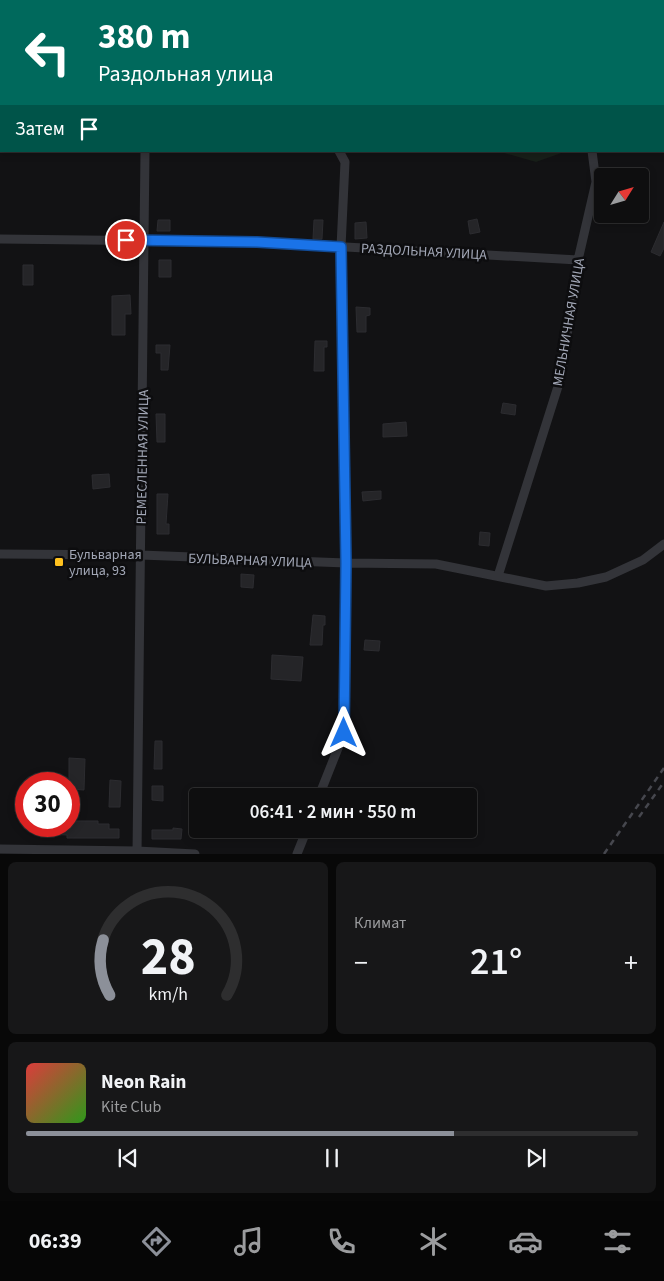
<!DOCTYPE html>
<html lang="ru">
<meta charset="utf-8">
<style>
:root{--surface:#0e0e0f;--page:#171718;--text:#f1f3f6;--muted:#9b9c9e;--line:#2e2e2f;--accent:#8c9099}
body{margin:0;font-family:"Source Sans 3",sans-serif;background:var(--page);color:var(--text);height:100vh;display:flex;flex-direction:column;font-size:19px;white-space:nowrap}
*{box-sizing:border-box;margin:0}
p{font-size:16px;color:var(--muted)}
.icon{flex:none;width:28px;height:28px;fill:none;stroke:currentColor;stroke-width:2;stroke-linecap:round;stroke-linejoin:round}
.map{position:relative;height:854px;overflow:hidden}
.drawer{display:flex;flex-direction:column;gap:8px;padding:8px;background:#080808;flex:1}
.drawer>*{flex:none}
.hud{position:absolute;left:0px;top:0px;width:665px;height:152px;box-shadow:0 2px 8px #0003,0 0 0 1px var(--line);background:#00695c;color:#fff;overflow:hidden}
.needle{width:32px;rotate:53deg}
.fabs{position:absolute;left:594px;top:168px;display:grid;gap:10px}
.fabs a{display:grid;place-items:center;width:55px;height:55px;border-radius:5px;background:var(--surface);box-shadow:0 2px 8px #0003,0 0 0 1px var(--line);font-size:25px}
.speed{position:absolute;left:15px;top:772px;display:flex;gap:10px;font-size:25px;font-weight:700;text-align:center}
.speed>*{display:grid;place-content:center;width:65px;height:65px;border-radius:50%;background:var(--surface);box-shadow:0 2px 8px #0003,0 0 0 1px var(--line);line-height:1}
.speed .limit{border:8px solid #d22;background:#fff;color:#111}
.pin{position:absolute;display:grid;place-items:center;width:42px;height:42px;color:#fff;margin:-21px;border:2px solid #fff;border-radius:50%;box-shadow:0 1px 5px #0007}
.me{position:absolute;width:55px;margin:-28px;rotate:0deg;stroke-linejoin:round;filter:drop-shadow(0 0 4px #0008)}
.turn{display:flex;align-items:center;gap:18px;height:105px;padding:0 15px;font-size:22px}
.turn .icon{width:65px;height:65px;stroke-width:2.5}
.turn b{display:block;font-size:35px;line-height:42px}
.then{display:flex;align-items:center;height:48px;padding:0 15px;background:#0003;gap:10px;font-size:19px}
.big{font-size:38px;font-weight:600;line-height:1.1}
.drawer .widget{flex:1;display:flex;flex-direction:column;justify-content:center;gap:8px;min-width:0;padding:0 18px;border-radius:8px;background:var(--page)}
.drawer .dial{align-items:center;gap:0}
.dial svg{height:130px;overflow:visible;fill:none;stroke:var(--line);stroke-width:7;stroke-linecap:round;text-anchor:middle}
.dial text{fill:var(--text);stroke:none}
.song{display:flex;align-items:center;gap:15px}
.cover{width:60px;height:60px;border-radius:8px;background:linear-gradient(135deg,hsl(0 70% 55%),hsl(110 70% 35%))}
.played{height:5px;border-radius:2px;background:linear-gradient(90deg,var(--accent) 70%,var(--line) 70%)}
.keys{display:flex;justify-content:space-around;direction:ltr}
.heat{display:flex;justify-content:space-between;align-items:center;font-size:28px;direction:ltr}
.drawer .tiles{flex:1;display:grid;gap:8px;grid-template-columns:1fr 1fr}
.widget:last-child{grid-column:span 2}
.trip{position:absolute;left:189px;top:788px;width:288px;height:50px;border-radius:5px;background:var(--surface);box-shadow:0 2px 8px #0003,0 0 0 1px var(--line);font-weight:600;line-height:50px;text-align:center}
.menu{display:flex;height:80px;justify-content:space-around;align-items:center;background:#060606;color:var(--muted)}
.menu .icon{width:35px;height:35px}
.menu .active{color:var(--accent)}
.menu b{font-size:22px;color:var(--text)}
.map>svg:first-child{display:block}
</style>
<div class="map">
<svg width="664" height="854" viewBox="0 0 664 854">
<rect width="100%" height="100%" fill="#121214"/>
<!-- green -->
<path fill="#181f19" d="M0,0H308L309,1H1L0,70Z
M497,151H567L536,162Z"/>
<!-- building -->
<path fill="#252528" stroke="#2c2c30" d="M477,219L480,232L470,234L468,221Z
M158,220H170V231H157Z
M314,220H323L322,239H313Z
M366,222L367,238L355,239V223Z
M664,222V248L660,256L651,252Z
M159,260H171V277H159Z
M23,265H33V285H23Z
M130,295L131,314H125V335H112V296Z
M356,307L370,308V315L366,316V332H357Z
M315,341H327V347H324V371H314Z
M156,345H170L168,370H161V353H156Z
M503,403L516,405L515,415L501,413Z
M156,414H165V442H157Z
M406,422L407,436L383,437V424Z
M109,474L110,487L93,489L92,475Z
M381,491V499L363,501L362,492Z
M157,494H168L166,524H169V534H157Z
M480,532L490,533L489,546L479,545Z
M241,574L254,575L253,588L241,587Z
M313,615L325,616V625H323L322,645H310Z
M365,640L380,641L379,651L364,650Z
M272,655L303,657L301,681L271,679Z
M155,741H162V769H154Z
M69,758L85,759L84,790L69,789Z
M110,780L121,781L120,807H109Z
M152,786H163V801L152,800Z
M69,821H98V824H109V829H119V838H67V835L45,834V826H69Z
M173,828L182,829L181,839H152V830H173Z"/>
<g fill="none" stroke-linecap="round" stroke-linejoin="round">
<!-- minor -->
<path stroke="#333439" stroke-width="9" d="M536,0V1
M332,1V0
M610,1L612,0
M0,239L257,242L578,260
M0,554L141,555L346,563L436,564L546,586L578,583L606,577L643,560L664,544
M498,576L561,377L578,260L596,182L592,151
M319,796L344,733L346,563L341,247L345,162L339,151
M0,849L137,851L195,854
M137,854L145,151
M297,854L307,829"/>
<!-- rail -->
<path stroke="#46474e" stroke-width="2.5" stroke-dasharray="6 5" stroke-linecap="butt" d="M639,817L664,782
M604,854L664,768"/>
</g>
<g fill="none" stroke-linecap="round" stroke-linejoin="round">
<defs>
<path id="route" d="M126,240L257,242L341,247L346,563L344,733"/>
</defs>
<!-- route casing -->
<use href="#route" stroke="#114b97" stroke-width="12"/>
<!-- route -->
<use href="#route" stroke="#1a73e8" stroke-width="9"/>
</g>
<!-- markers -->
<rect fill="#ffc11f" stroke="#0d0d0f" stroke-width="2" x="54" y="557" width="10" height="10" rx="2.5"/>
<g text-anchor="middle" stroke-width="5" stroke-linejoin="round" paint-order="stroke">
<!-- street labels -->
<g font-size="14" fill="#a2a7b6" stroke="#0d0d0f">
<text transform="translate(424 251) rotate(3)" y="5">РАЗДОЛЬНАЯ УЛИЦА</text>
<text transform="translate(568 322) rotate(-80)" y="5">МЕЛЬНИЧНАЯ УЛИЦА</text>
<text transform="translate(142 457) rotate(-89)" y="5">РЕМЕСЛЕННАЯ УЛИЦА</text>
<text transform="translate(250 560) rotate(2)" y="5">БУЛЬВАРНАЯ УЛИЦА</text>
</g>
<!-- poi labels -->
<g font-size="14" fill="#a2a7b6" stroke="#0d0d0f" text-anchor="start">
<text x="69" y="559">Бульварная<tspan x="69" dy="16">улица, 93</tspan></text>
</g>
</g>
</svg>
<div class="fabs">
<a><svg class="needle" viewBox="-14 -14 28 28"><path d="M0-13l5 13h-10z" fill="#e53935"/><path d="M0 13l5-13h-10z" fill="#9b9c9e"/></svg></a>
</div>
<div class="speed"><div class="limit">30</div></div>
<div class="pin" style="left:126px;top:240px;background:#d93025"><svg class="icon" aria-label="arrive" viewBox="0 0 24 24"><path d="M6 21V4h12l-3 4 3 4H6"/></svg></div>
<svg class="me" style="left:344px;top:733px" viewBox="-20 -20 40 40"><path d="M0-17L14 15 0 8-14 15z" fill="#1a73e8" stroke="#fff" stroke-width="4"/></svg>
<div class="trip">06:41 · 2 мин · 550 m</div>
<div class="hud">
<div class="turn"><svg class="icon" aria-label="left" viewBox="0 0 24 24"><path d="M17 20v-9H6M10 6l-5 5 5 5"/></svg><div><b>380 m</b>Раздольная улица</div></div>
<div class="then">Затем<svg class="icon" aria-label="arrive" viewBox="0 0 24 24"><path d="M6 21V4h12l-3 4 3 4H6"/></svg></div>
</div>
</div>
<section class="drawer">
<div class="tiles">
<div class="widget dial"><svg viewBox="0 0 100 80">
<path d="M14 69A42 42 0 1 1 86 69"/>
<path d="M14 69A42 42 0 0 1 10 35" stroke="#8c9099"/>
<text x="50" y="56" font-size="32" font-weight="700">28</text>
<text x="50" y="72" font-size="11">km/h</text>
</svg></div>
<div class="widget"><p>Климат</p>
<div class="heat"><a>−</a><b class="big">21°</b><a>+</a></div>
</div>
<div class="widget">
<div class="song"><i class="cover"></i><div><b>Neon Rain</b><p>Kite Club</p></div></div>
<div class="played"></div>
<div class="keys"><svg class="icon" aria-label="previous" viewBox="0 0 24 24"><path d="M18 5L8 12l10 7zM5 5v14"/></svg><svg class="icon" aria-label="pause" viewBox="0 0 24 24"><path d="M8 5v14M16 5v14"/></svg><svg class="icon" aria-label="next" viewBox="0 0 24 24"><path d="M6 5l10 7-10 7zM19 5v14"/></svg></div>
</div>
</div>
</section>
<nav class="menu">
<b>06:39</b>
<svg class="icon active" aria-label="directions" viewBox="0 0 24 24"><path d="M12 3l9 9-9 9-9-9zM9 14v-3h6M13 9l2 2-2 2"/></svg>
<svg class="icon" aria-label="music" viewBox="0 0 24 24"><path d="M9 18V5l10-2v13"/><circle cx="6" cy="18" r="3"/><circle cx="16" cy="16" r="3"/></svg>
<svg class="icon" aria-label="phone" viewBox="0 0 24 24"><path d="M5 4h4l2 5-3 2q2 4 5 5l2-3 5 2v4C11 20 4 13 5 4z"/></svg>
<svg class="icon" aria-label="climate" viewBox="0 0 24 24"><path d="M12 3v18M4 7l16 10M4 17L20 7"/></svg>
<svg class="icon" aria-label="car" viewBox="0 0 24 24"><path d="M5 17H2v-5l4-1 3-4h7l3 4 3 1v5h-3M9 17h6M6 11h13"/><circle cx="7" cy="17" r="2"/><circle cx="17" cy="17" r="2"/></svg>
<svg class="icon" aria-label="filters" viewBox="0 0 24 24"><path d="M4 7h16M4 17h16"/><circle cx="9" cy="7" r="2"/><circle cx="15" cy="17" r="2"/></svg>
</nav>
